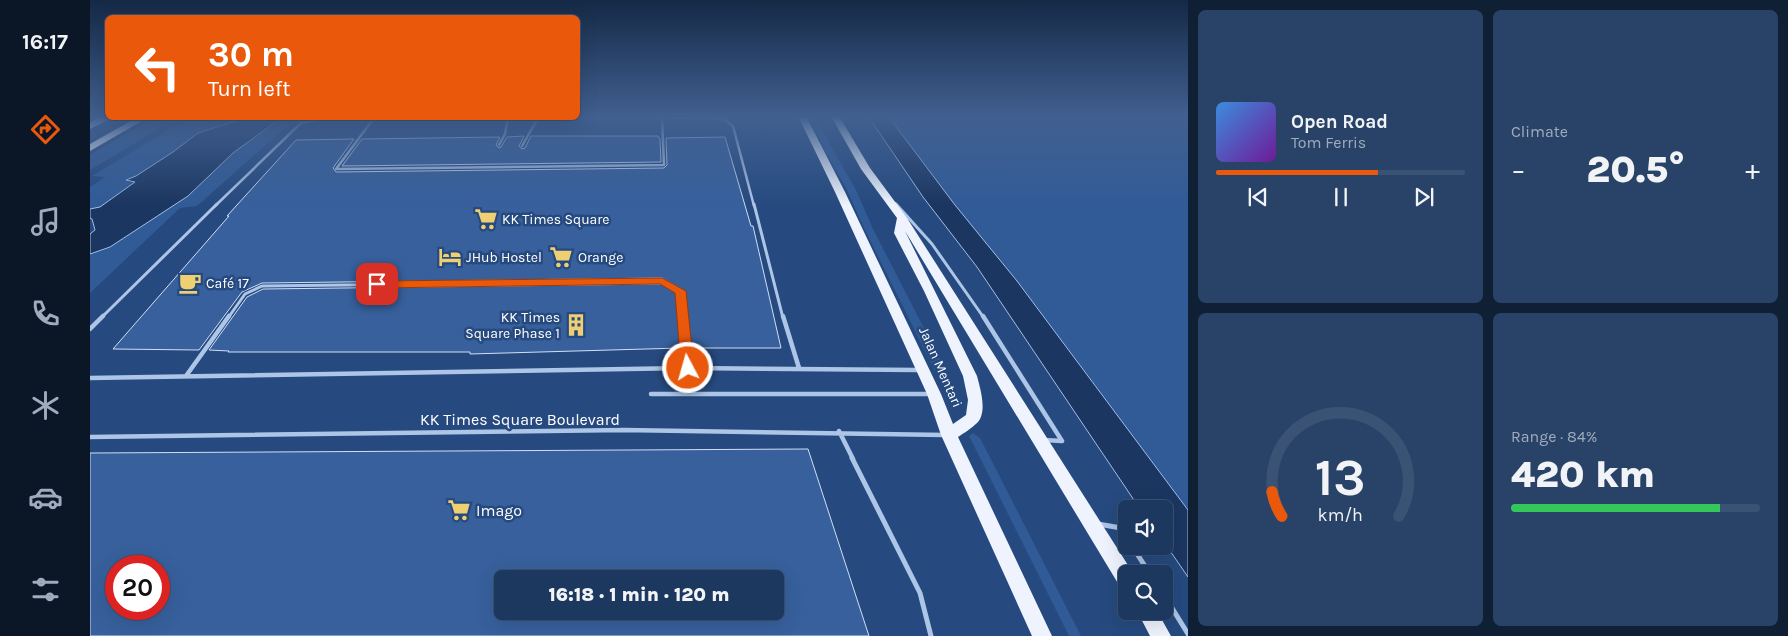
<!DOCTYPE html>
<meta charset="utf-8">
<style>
:root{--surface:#1c385f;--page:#294368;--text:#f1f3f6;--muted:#a0acbd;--line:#3a5274;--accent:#ea580c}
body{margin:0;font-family:Karla,sans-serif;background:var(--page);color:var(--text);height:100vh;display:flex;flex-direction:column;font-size:19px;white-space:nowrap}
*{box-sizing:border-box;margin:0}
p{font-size:16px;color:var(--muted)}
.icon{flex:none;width:28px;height:28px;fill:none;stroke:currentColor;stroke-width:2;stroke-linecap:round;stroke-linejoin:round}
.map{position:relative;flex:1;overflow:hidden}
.details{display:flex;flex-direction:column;gap:10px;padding:10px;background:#0f1f34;width:600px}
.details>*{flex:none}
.top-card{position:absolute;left:15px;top:15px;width:475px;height:105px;border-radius:8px;box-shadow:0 5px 20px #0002,0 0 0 1px var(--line);background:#ea580c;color:#fff;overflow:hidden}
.fabs{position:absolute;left:1028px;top:500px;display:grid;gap:10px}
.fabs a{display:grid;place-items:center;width:55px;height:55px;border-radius:8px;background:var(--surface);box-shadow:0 5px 20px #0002,0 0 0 1px var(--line);font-size:25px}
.speed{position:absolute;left:15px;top:555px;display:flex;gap:10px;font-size:25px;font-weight:700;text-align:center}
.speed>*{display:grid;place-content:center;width:65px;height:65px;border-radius:50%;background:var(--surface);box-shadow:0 5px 20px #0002,0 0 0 1px var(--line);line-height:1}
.speed .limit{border:8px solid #d22;background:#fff;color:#111}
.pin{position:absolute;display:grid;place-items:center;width:42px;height:42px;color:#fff;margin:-21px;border-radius:10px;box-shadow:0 2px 8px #0006}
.me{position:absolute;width:55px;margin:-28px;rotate:354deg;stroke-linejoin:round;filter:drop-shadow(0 0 4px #0008)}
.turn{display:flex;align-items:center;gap:18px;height:105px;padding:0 20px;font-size:22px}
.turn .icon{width:65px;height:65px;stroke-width:2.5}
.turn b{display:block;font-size:35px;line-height:42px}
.big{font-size:38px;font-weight:800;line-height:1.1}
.details .card{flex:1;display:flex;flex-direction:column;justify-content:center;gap:8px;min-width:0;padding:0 18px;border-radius:8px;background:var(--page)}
.details .dial{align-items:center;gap:0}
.dial svg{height:130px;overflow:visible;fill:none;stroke:var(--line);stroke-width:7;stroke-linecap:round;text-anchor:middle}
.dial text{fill:var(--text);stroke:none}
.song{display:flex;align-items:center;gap:15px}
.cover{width:60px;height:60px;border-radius:8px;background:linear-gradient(135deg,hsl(210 70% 55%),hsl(280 70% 35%))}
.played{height:5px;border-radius:2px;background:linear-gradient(90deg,var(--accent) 65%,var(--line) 65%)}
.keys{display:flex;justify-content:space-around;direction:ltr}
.heat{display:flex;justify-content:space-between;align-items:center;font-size:28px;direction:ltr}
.charge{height:8px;border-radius:4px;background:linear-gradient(90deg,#34c759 84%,var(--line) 0)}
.details .tiles{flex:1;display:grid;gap:10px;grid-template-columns:repeat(2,1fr)}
.trip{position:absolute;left:404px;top:570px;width:290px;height:50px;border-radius:8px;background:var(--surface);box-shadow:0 5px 20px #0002,0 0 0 1px var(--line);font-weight:800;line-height:50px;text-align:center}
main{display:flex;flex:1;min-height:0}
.tab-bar{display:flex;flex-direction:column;width:90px;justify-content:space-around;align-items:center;background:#0b1626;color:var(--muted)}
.tab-bar .icon{width:35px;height:35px}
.tab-bar .active{color:var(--accent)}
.tab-bar b{font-size:22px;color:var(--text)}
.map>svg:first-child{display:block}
</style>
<main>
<nav class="tab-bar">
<b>16:17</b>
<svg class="icon active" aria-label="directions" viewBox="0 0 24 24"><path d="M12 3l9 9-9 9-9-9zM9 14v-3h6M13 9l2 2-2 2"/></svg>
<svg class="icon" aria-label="music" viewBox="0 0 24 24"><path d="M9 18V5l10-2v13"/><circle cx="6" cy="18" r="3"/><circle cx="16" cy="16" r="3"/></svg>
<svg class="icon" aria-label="phone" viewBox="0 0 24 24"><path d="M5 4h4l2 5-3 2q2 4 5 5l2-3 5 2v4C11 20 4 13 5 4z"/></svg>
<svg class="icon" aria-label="climate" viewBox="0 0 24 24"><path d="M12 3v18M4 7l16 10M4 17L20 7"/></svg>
<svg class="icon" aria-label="car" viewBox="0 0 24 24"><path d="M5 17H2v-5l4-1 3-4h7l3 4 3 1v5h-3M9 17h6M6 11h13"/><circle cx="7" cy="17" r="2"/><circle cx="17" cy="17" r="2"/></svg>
<svg class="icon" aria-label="filters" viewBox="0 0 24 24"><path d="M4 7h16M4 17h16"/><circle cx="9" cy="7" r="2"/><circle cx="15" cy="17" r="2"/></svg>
</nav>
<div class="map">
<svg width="1098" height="636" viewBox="0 0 1098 636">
<rect width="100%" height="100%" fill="#264a7f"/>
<!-- green -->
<path fill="#315b97" d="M719,116H724L766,190L783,229L858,375V379H851L847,375L773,226L757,190L735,151Z
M798,116H1098V510L927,281L865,205Z
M63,118H87L0,170V155Z
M98,118H155L108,133L83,152L46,176L37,180L46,182L10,207L0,209V187L15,177L2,176Z
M191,118H206L107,206L90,208L0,293V254L20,247L98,196L143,153Z
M883,433L890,438L991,636H979L879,436Z"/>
<!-- water -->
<path fill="#1b3660" stroke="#a2bfe6" d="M778,116H798L865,205L927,281L1098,510V577L1074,542V509H1050L887,267L833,197Z
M155,118H191L143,153L98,196L20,247L0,254V234L5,230L2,219L0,218V209L10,207L45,182L36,180L46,176L83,152L108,133Z"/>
<!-- building -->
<path fill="#37609c" stroke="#d0dff5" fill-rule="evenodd" d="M434,136L429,146L432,149L435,148L441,136H568L570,139L571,162L252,166L272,139L410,137L406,145L409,148L411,147L417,137Z
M635,137L661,226H663L691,348H599L593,290L572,278L172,283L152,292L109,350L23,349L139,216H137L206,140L264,139L243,168L246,172L574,168L577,165L576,138Z
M571,284L587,293L591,348L380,354V352H138L139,351L119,350L157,297L173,289Z
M718,449L779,636H0V453ZM26,566H69V609H26ZM412,579H685V611H412Z"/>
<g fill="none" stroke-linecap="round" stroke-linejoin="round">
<!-- lane-far3 -->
<path stroke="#adc5e6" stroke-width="2.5" d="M488,117L627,118L635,120L643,126L664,206
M284,118L246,169L574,165L572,117
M409,145L415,134L418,118
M432,146L448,118
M805,203L807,206
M125,206L211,123L237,118"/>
<!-- lane-far2 -->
<path stroke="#adc5e6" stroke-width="3" d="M664,204L693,318
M806,204L842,244L894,318
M11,318L127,204
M138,318L155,294L172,286L572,281L590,291L592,318"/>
<!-- lane-far1 -->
<path stroke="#adc5e6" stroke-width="4.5" d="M592,316L597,368
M693,316L709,368
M893,316L972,441L954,440
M0,329L13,316
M96,376L139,316
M0,378L597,368L829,370
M561,394H842
M749,431L763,459
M0,437L534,430L855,435"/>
<!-- lane -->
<path stroke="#adc5e6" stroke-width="5" d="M762,458L830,593L841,636
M1008,524L1031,528L1036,537
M1042,546L1060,574
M1074,595L1098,634"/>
<!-- primary -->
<path fill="#eef3fd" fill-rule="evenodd" d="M708,116H716L755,192L851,394L863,424L876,415L878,400L873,376L834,291L804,233L807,218L771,169L741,116H749L780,168L817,218L1043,573L1036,574V588L1029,585L815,231L887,376C890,388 898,412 887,423C882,428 874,433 868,437L962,636H942L851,435L837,394L745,192Z
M1047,611H1067L1081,636H1060Z"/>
<!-- highway -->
<path fill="#fff" fill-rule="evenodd" d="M11,116L22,118L0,129V122Z
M46,118H57L0,151V144Z"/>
</g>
<!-- sky -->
<linearGradient id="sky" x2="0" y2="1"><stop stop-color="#152946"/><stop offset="0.57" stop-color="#416090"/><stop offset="1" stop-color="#416090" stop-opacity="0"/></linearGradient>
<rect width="1098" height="205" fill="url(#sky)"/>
<!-- route -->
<path fill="#ea580c" stroke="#983908" d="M572,278L596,291L604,368L602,371H593L591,368L585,293L570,284L287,288L281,284L287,281Z"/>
<!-- icons -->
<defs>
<symbol id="supermarket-bare" viewBox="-9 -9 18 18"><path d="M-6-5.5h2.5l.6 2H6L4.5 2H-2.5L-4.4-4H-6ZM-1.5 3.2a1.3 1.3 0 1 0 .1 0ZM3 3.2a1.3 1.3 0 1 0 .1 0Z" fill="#eecf72" stroke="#264a7f" stroke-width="2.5" paint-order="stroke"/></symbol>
<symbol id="hotel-bare" viewBox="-9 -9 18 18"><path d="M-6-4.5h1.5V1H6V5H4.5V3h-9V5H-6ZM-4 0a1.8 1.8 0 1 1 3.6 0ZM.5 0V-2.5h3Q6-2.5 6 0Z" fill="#eecf72" stroke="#264a7f" stroke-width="2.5" paint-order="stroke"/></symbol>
<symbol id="cafe-bare" viewBox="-9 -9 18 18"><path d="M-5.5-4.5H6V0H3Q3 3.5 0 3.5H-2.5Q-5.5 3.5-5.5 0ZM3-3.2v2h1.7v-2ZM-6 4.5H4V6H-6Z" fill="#eecf72" stroke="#264a7f" stroke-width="2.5" paint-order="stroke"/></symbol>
<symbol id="building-bare" viewBox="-9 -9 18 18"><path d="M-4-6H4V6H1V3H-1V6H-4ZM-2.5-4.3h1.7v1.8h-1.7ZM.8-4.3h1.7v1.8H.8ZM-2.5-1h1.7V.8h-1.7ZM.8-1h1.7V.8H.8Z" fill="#eecf72" stroke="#264a7f" stroke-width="2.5" paint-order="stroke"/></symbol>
</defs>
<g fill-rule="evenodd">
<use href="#supermarket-bare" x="380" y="203" width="32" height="32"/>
<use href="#hotel-bare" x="344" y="241" width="32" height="32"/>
<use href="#supermarket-bare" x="455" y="241" width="32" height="32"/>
<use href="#cafe-bare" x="84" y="267" width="32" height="32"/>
<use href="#building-bare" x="470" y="309" width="32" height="32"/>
<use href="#supermarket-bare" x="353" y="494" width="32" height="32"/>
</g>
<g text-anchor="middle" stroke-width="5" stroke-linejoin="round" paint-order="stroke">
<!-- poi labels -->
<g font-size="14" fill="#fff" stroke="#264a7f" text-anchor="start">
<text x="412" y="224">KK Times Square</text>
<text x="376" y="262">JHub Hostel</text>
<text x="488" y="262">Orange</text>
<text x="116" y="288">Café 17</text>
<text x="470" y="322" text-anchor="end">KK Times<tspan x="470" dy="16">Square Phase 1</tspan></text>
</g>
<!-- street labels -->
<g font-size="14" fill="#fff" stroke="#264a7f">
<text transform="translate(851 367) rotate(66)" y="5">Jalan Mentari</text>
</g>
<!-- near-street labels -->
<g font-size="16" fill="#fff" stroke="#264a7f">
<text x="430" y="425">KK Times Square Boulevard</text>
</g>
<!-- near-poi labels -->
<g font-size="16" fill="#fff" stroke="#264a7f" text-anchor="start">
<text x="386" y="516">Imago</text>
</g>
</g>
</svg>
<div class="fabs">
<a><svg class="icon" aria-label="sound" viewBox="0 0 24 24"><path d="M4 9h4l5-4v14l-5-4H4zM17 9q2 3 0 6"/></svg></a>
<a><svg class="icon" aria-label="search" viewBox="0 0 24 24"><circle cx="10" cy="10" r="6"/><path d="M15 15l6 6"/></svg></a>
</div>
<div class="speed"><div class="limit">20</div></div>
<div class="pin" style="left:287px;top:284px;background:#d93025"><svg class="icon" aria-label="arrive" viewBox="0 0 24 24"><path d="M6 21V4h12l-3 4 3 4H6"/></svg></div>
<svg class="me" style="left:598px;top:368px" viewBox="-20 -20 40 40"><circle r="17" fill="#ea580c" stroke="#fff" stroke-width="3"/><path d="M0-11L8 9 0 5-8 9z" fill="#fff"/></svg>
<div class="trip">16:18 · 1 min · 120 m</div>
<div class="top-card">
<div class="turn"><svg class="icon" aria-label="left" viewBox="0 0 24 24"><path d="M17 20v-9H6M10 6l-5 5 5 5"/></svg><div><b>30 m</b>Turn left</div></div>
</div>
</div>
<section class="details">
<div class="tiles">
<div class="card">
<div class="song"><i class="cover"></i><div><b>Open Road</b><p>Tom Ferris</p></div></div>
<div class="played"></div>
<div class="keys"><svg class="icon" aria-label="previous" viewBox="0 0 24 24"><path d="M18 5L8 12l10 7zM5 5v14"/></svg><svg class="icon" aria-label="pause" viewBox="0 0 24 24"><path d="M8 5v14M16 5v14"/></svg><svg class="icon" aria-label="next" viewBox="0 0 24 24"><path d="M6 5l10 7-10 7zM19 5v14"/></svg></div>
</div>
<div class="card"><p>Climate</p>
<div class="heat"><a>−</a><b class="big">20.5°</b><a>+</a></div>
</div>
<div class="card dial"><svg viewBox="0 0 100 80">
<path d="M14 69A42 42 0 1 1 86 69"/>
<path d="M14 69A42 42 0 0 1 8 54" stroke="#ea580c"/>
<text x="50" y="56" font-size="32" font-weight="700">13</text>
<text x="50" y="72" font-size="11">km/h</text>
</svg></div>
<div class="card"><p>Range · 84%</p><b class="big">420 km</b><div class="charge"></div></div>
</div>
</section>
</main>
